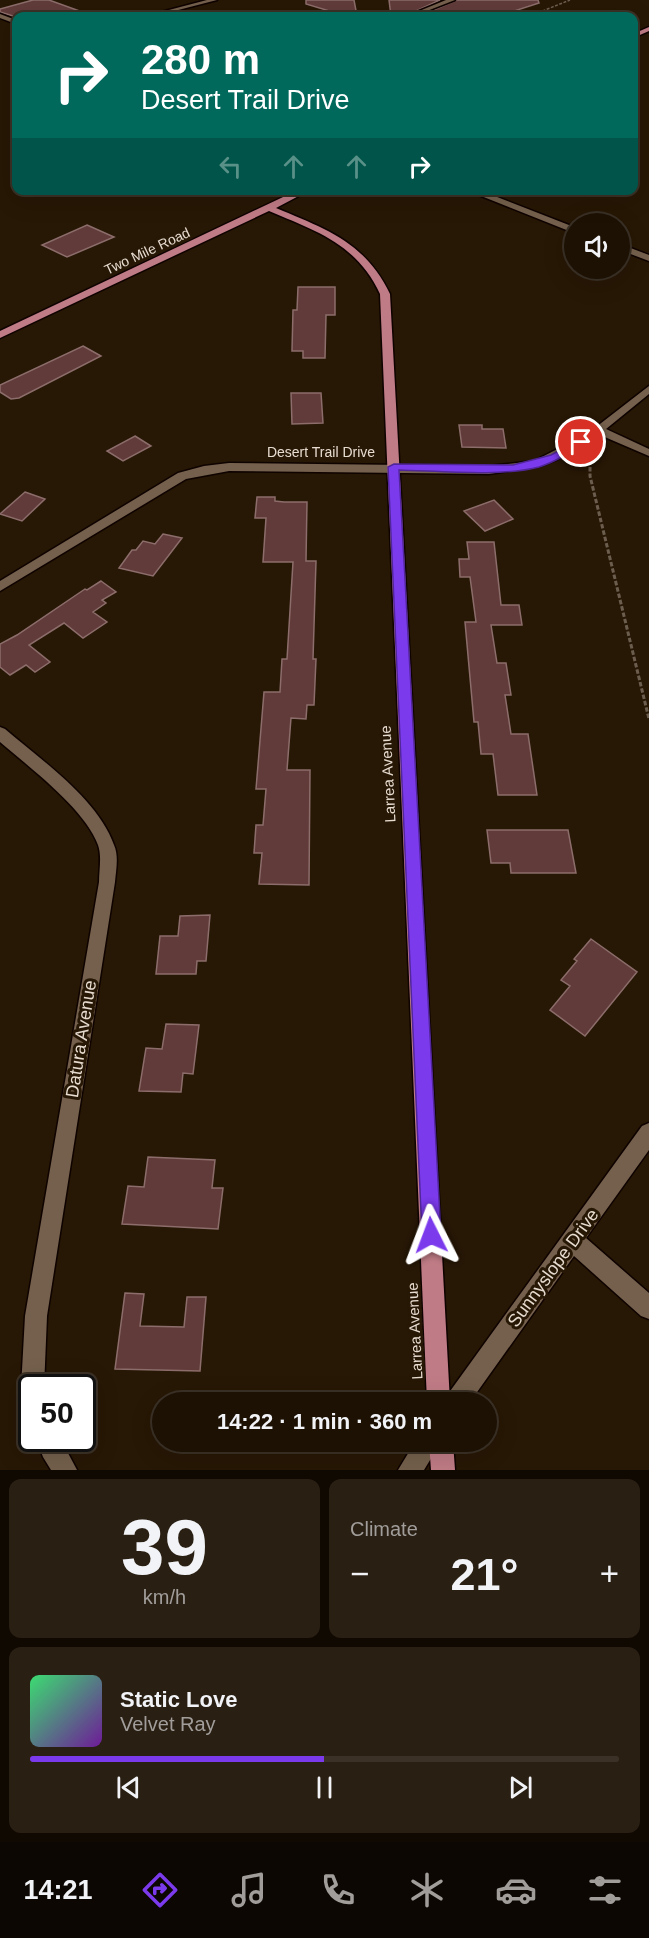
<!DOCTYPE html>
<meta charset="utf-8">
<style>
:root{--surface:#1d1104;--page:#2a1f13;--text:#f1f3f6;--muted:#a09d9a;--line:#3b3126;--accent:#7c3aed}
body{margin:0;font-family:Helvetica,sans-serif;background:var(--page);color:var(--text);height:100vh;display:flex;flex-direction:column;font-size:22px;white-space:nowrap}
*{box-sizing:border-box;margin:0}
p{font-size:20px;color:var(--muted)}
.icon{flex:none;width:33px;height:33px;fill:none;stroke:currentColor;stroke-width:2;stroke-linecap:round;stroke-linejoin:round}
.map{position:relative;height:1470px;overflow:hidden}
.side{display:flex;flex-direction:column;gap:9px;padding:9px;background:#100902;flex:1}
.side>*{flex:none}
.banner{position:absolute;left:12px;top:12px;width:626px;height:183px;border-radius:12px;box-shadow:0 6px 24px #0002,0 0 0 2px var(--line);background:#00695c;color:#fff;overflow:hidden}
.buttons{position:absolute;left:564px;top:213px;display:grid;gap:12px}
.buttons a{display:grid;place-items:center;width:66px;height:66px;border-radius:50%;background:var(--surface);box-shadow:0 6px 24px #0002,0 0 0 2px var(--line);font-size:30px}
.speed{position:absolute;left:18px;top:1374px;display:flex;gap:12px;font-size:30px;font-weight:700;text-align:center}
.speed>*{display:grid;place-content:center;width:78px;height:78px;border-radius:50%;background:var(--surface);box-shadow:0 6px 24px #0002,0 0 0 2px var(--line);line-height:1}
.speed .limit{border:3px solid #111;border-radius:9px;background:#fff;color:#111}
.pin{position:absolute;display:grid;place-items:center;width:51px;height:51px;color:#fff;margin:-26px;border:3px solid #fff;border-radius:50%;box-shadow:0 2px 6px #0007}
.me{position:absolute;width:66px;margin:-33px;rotate:357deg;stroke-linejoin:round;filter:drop-shadow(0 0 4px #0008)}
.turn{display:flex;align-items:center;gap:21px;height:126px;padding:0 30px;font-size:27px}
.turn .icon{width:78px;height:78px;stroke-width:2.5}
.turn b{display:block;font-size:42px;line-height:51px}
.lanes{display:flex;align-items:center;height:57px;padding:0 30px;background:#0003;justify-content:center;gap:30px;direction:ltr}
.lanes .off{opacity:.35}
.big{font-size:45px;font-weight:700;line-height:1.1}
.side .card{flex:1;display:flex;flex-direction:column;justify-content:center;gap:9px;min-width:0;padding:0 21px;border-radius:12px;background:var(--page)}
.side .dial{align-items:center;gap:0}
.dial b{font-size:78px;line-height:1}
.song{display:flex;align-items:center;gap:18px}
.cover{width:72px;height:72px;border-radius:9px;background:linear-gradient(135deg,hsl(140 70% 55%),hsl(280 70% 35%))}
.played{height:6px;border-radius:3px;background:linear-gradient(90deg,var(--accent) 50%,var(--line) 50%)}
.keys{display:flex;justify-content:space-around;direction:ltr}
.heat{display:flex;justify-content:space-between;align-items:center;font-size:33px;direction:ltr}
.side .tiles{flex:1;display:grid;gap:9px;grid-template-columns:1fr 1fr}
.card:last-child{grid-column:span 2}
.trip{position:absolute;left:152px;top:1392px;width:345px;height:60px;border-radius:30px;background:var(--surface);box-shadow:0 6px 24px #0002,0 0 0 2px var(--line);font-weight:700;line-height:60px;text-align:center}
.dock{display:flex;height:96px;justify-content:space-around;align-items:center;background:#0c0702;color:var(--muted)}
.dock .icon{width:42px;height:42px}
.dock .active{color:var(--accent)}
.dock b{font-size:27px;color:var(--text)}
.map>svg:first-child{display:block}
</style>
<div class="map">
<svg width="649" height="1470" viewBox="0 0 649 1470">
<rect width="100%" height="100%" fill="#271705"/>
<!-- building -->
<path fill="#603b39" stroke="#8c6d6b" stroke-width="1.5" d="M33,0H49L88,14V16H13L0,12V9Z
M306,0H354L357,16H346L306,4Z
M389,0H440L405,16H391Z
M457,0H538L539,3L499,16H419Z
M87,225L114,237L67,257L42,245Z
M298,287H335V315H326L325,358H303V351H292L293,310H297Z
M83,346L101,356L19,398L11,399L0,392V385Z
M291,393H321L323,423L292,424Z
M459,425H482V429H503L506,448L462,447Z
M135,436L151,446L123,461L107,451Z
M25,492L45,499L22,521L0,514Z
M257,497H275V501L284,502H307L306,561H316L313,659H316L314,705H307L306,719L291,718L287,770H310L309,885L259,884L262,853H254L256,825H263L266,789H256L264,692H280L282,659H287L293,562H263L266,518H255Z
M494,500L513,519L485,531L464,511Z
M163,534L182,538L153,576L119,568L132,550H136L143,541L155,544Z
M467,542H494L501,605H519L522,625H491L497,663H506L511,695H505L511,734H528L537,795H498L493,754H481L478,722H474L465,622H476L470,577H460L459,559H469Z
M101,581L116,592L102,600L106,603L93,612L107,622L83,638L64,623L29,645L50,662L35,672L26,665L10,675L0,667V644L17,635L85,589L87,590Z
M487,830H568L576,873H511L510,863H491Z
M210,915L206,961H197L196,974H156L160,936H178L180,916Z
M591,939L637,972L585,1036L550,1010L570,986L561,980L577,961L574,959Z
M166,1024L199,1025L193,1074L183,1073L181,1092L139,1091L146,1048L162,1049Z
M148,1157L215,1160L212,1188H223L218,1229L122,1224L128,1186L144,1187Z
M125,1293L144,1294L140,1326L184,1327L187,1297H206L200,1371L115,1369Z"/>
<g fill="none" stroke-linecap="round" stroke-linejoin="round">
<defs>
<path id="minor" d="M207,0H217L155,16H146Z
M446,0H455L414,16H407Z
M0,14L16,20V24L0,18Z
M466,190H479L574,227V233Z
M620,244L649,255V261L620,250Z
M649,386V394L606,429L649,449V456L600,435L558,459L540,466L489,474L229,471L186,479L0,591V581L178,473L204,466L229,463L489,466L534,461L587,434Z
M0,727L5,729C41,760 98,799 114,845C119,856 116,870 115,882L47,1316L44,1388H32V1399L24,1396L21,1388L25,1316L99,882C99,870 102,856 98,845C85,809 29,767 0,742Z
M649,1123V1150L586,1238L649,1293V1319L641,1316L574,1256L470,1402H445L448,1394L642,1126Z
M36,1438H60L77,1470H51L43,1457Z
M415,1442H441L424,1470H398Z"/>
<path id="major" d="M649,27V31L633,38V34Z
M298,190H310L276,208C326,229 365,242 390,294L450,1402H427L380,294C357,244 316,231 269,211L0,338V331Z
M429,1442H453L455,1470H431Z"/>
</defs>
<!-- minor casing -->
<use href="#minor" stroke="#0f0300" stroke-width="3"/>
<!-- major casing -->
<use href="#major" stroke="#0f0300" stroke-width="3"/>
<!-- path-far1 -->
<path stroke="#6c5e4e" stroke-width="1.5" stroke-dasharray="3 1.5" stroke-linecap="butt" d="M530,16L570,0"/>
<!-- path -->
<path stroke="#6c5e4e" stroke-width="3" stroke-dasharray="4.5 2" stroke-linecap="butt" d="M590,454V476L649,719"/>
<!-- minor -->
<use href="#minor" fill="#74604c" fill-rule="evenodd"/>
<!-- major -->
<use href="#major" fill="#c07c86" fill-rule="evenodd"/>
</g>
<!-- route -->
<path fill="#7c3aed" stroke="#51269a" stroke-width="1.5" d="M581,439L585,440V444C570,453 555,462 539,467C502,477 439,471 399,470L441,1235L438,1242L431,1245L424,1242L422,1235L388,467L394,464L513,465L551,455Z"/>
<g text-anchor="middle" stroke-width="6" stroke-linejoin="round" paint-order="stroke">
<!-- far-street labels -->
<g font-size="14" fill="#e7dcd0" stroke="#271705">
<text transform="translate(147 251) rotate(-25)" y="5">Two Mile Road</text>
<text x="321" y="457">Desert Trail Drive</text>
</g>
<!-- street labels -->
<g font-size="15" fill="#e7dcd0" stroke="#271705">
<text transform="translate(388 774) rotate(-93)" y="5">Larrea Avenue</text>
<text transform="translate(415 1331) rotate(-93)" y="5">Larrea Avenue</text>
</g>
<!-- near-street labels -->
<g font-size="18" fill="#e7dcd0" stroke="#271705">
<text transform="translate(81 1039) rotate(-81)" y="6">Datura Avenue</text>
<text transform="translate(553 1268) rotate(-54)" y="6">Sunnyslope Drive</text>
</g>
</g>
</svg>
<div class="buttons">
<a><svg class="icon" aria-label="sound" viewBox="0 0 24 24"><path d="M4 9h4l5-4v14l-5-4H4zM17 9q2 3 0 6"/></svg></a>
</div>
<div class="speed"><div class="limit">50</div></div>
<div class="pin" style="left:581px;top:442px;background:#d93025"><svg class="icon" aria-label="arrive" viewBox="0 0 24 24"><path d="M6 21V4h12l-3 4 3 4H6"/></svg></div>
<svg class="me" style="left:431px;top:1235px" viewBox="-20 -20 40 40"><path d="M0-17L14 15 0 8-14 15z" fill="#7c3aed" stroke="#fff" stroke-width="4"/></svg>
<div class="trip">14:22 · 1 min · 360 m</div>
<div class="banner">
<div class="turn"><svg class="icon" aria-label="right" viewBox="0 0 24 24"><path d="M7 20v-9h11M14 6l5 5-5 5"/></svg><div><b>280 m</b>Desert Trail Drive</div></div>
<div class="lanes"><svg class="icon off" aria-label="left" viewBox="0 0 24 24"><path d="M17 20v-9H6M10 6l-5 5 5 5"/></svg><svg class="icon off" aria-label="ahead" viewBox="0 0 24 24"><path d="M12 20V5M6 11l6-6 6 6"/></svg><svg class="icon off" aria-label="ahead" viewBox="0 0 24 24"><path d="M12 20V5M6 11l6-6 6 6"/></svg><svg class="icon" aria-label="right" viewBox="0 0 24 24"><path d="M7 20v-9h11M14 6l5 5-5 5"/></svg></div>
</div>
</div>
<section class="side">
<div class="tiles">
<div class="card dial"><b>39</b><p>km/h</p></div>
<div class="card"><p>Climate</p>
<div class="heat"><a>−</a><b class="big">21°</b><a>+</a></div>
</div>
<div class="card">
<div class="song"><i class="cover"></i><div><b>Static Love</b><p>Velvet Ray</p></div></div>
<div class="played"></div>
<div class="keys"><svg class="icon" aria-label="previous" viewBox="0 0 24 24"><path d="M18 5L8 12l10 7zM5 5v14"/></svg><svg class="icon" aria-label="pause" viewBox="0 0 24 24"><path d="M8 5v14M16 5v14"/></svg><svg class="icon" aria-label="next" viewBox="0 0 24 24"><path d="M6 5l10 7-10 7zM19 5v14"/></svg></div>
</div>
</div>
</section>
<nav class="dock">
<b>14:21</b>
<svg class="icon active" aria-label="directions" viewBox="0 0 24 24"><path d="M12 3l9 9-9 9-9-9zM9 14v-3h6M13 9l2 2-2 2"/></svg>
<svg class="icon" aria-label="music" viewBox="0 0 24 24"><path d="M9 18V5l10-2v13"/><circle cx="6" cy="18" r="3"/><circle cx="16" cy="16" r="3"/></svg>
<svg class="icon" aria-label="phone" viewBox="0 0 24 24"><path d="M5 4h4l2 5-3 2q2 4 5 5l2-3 5 2v4C11 20 4 13 5 4z"/></svg>
<svg class="icon" aria-label="climate" viewBox="0 0 24 24"><path d="M12 3v18M4 7l16 10M4 17L20 7"/></svg>
<svg class="icon" aria-label="car" viewBox="0 0 24 24"><path d="M5 17H2v-5l4-1 3-4h7l3 4 3 1v5h-3M9 17h6M6 11h13"/><circle cx="7" cy="17" r="2"/><circle cx="17" cy="17" r="2"/></svg>
<svg class="icon" aria-label="filters" viewBox="0 0 24 24"><path d="M4 7h16M4 17h16"/><circle cx="9" cy="7" r="2"/><circle cx="15" cy="17" r="2"/></svg>
</nav>
